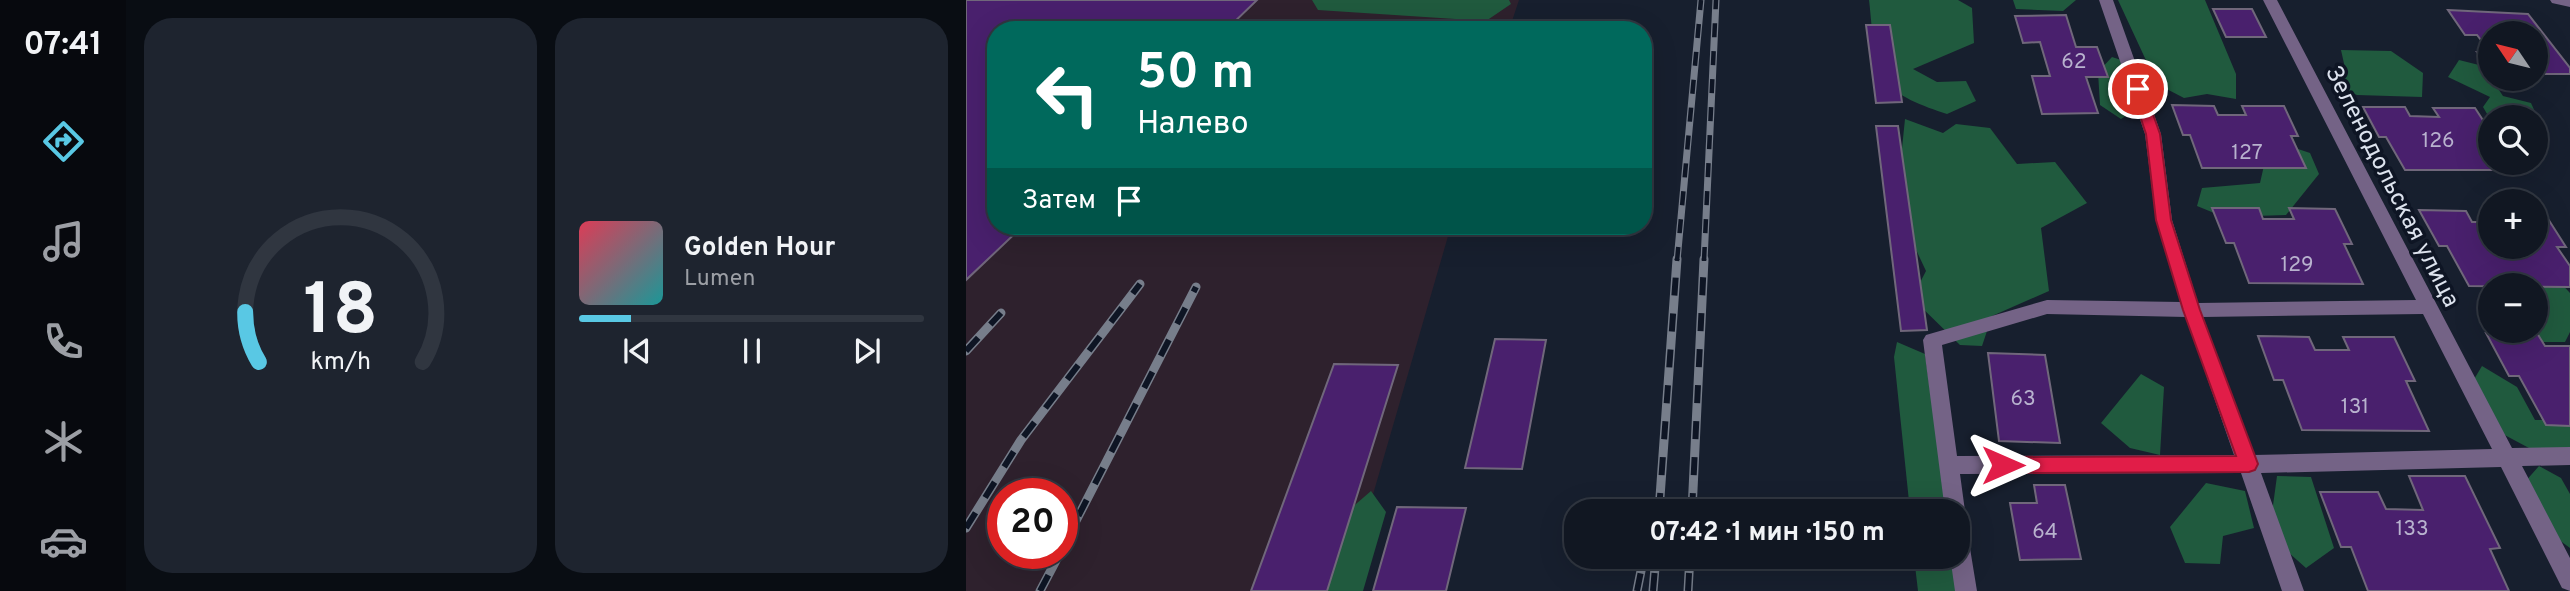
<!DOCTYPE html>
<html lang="ru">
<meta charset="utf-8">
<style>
:root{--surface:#111722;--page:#1e242f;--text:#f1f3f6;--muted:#9c9fa5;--line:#303640;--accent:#59c8e4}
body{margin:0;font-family:Overpass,sans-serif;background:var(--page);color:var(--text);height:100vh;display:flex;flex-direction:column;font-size:26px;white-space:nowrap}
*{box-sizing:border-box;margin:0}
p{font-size:23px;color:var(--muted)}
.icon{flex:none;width:38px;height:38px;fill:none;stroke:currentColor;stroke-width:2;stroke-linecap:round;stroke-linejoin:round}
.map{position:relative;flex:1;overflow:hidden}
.panel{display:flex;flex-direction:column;gap:18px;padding:18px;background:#090d13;width:840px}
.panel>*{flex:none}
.top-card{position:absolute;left:21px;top:21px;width:665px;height:214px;border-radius:28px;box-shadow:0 7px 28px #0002,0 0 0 2px var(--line);background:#00695c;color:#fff;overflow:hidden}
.needle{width:46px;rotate:305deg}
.controls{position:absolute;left:1512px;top:21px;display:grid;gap:14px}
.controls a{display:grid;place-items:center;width:70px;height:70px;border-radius:50%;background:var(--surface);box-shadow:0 7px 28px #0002,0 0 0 2px var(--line);font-size:35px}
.speed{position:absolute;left:21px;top:478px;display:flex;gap:14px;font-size:35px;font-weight:700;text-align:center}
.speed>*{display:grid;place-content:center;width:91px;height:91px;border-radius:50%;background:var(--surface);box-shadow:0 7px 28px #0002,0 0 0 2px var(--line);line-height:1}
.speed .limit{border:10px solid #d22;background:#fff;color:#111}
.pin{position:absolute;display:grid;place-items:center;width:60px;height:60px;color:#fff;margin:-30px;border:4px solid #fff;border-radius:50%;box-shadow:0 2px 7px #0007}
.me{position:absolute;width:77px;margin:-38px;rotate:90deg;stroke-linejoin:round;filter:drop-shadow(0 0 5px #0008)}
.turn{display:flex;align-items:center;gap:24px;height:147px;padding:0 35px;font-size:32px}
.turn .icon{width:91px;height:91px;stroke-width:2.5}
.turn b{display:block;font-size:49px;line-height:60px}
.then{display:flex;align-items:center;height:66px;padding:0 35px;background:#0003;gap:14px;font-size:26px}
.panel .widget{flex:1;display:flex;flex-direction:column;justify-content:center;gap:10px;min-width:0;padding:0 24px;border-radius:28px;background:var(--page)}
.panel .dial{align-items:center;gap:0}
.dial svg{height:182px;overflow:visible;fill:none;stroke:var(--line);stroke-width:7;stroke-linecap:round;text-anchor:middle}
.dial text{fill:var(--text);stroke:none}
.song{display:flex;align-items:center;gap:21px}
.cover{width:84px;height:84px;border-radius:10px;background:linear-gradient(135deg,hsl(350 70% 55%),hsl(180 70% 35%))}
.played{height:7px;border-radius:4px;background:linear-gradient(90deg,var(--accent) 15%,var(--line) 15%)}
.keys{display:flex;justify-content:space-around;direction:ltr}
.panel .tiles{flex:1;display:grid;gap:18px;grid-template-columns:repeat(2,1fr)}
.trip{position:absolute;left:598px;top:499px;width:406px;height:70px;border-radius:28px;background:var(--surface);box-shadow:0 7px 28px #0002,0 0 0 2px var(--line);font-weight:700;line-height:70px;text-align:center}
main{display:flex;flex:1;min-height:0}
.dock{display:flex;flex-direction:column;width:126px;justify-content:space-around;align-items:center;background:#07090e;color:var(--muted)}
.dock .icon{width:49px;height:49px}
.dock .current{color:var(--accent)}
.dock b{font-size:32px;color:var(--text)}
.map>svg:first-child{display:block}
</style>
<main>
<nav class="dock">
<b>07:41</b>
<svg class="icon current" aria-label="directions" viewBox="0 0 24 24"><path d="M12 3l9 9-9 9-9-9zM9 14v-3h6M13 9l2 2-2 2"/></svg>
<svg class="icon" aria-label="music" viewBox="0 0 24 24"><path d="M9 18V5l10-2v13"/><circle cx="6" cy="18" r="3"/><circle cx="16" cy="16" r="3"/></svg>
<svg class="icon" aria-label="phone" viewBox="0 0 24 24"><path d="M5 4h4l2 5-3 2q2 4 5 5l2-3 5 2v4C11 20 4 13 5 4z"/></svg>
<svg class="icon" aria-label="climate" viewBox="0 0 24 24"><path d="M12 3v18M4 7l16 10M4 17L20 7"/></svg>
<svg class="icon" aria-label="car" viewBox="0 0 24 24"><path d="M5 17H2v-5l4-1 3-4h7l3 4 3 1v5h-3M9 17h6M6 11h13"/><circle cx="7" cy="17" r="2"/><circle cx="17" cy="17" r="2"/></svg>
</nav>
<section class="panel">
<div class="tiles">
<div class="widget dial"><svg viewBox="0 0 100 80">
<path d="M14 69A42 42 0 1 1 86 69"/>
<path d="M14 69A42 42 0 0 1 8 47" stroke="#59c8e4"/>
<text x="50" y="56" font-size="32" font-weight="700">18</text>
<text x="50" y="72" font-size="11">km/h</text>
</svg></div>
<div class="widget">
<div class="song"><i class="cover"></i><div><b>Golden Hour</b><p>Lumen</p></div></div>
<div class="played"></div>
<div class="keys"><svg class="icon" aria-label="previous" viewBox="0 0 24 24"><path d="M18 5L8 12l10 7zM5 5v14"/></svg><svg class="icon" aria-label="pause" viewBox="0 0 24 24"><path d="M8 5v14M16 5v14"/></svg><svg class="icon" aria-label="next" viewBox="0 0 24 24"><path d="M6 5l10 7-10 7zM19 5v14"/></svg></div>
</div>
</div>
</section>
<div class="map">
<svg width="1604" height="591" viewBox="0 0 1604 591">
<rect width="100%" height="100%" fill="#171f2e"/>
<!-- industrial -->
<path fill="#2e212d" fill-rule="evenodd" d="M0,0H553L543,30H30V226H485L379,591H0ZM37,494H96V553H37Z"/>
<!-- forest -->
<path fill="#205a3e" d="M346,0H543L545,4L520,21L352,10Z
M903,0H992L1006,8L1008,43L947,69L971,82L1000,81L1010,101L981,114C957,106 930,97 914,76C908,67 905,14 903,0Z
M1047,0H1110L1097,11L1050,9Z
M1152,0H1239L1270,74V99L1241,94L1218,98L1191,84Z
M1375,50L1425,51L1457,73L1456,97L1391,95L1370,86L1363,72L1379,68Z
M1146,57L1161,62L1172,108L1155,119L1134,105L1132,72Z
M1493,60L1517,66L1537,96L1565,103L1574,123L1570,126V117L1524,119L1517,107L1524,97L1482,77Z
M939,119L977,133L990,124L1024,128L1051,164L1089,162L1121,203L1075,228L1083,291L1026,316L1016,346L994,345L946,298L960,271L930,207Z
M1320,145L1344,153L1353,174L1320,215L1258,217L1231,206L1236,188L1294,183L1299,161Z
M1590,278L1604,293V332L1599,342H1563L1547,331H1570V285Z
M931,342L959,354L981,511H944L928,357Z
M1516,366L1551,387L1569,420H1604V451L1563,448L1533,432L1507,381Z
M1175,374L1198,387L1194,455L1164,448L1135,423Z
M1573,466L1595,478L1604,494V548L1589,537L1558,483Z
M1311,476L1345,477L1368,548L1340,568L1303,535Z
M1240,483L1279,491L1288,528L1257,536L1254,564L1219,563L1204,527Z
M405,491L420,512L397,591H343L368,523Z
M948,557H988L993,591H952Z"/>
<!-- building -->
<path fill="#49206d" stroke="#70677b" stroke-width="2" d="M0,0H291L260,30H30V226H57L0,280Z
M1247,9H1286L1300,37H1260Z
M1482,10L1562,14L1604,68V74H1570V33H1524V71L1511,52H1524L1511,35H1499Z
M1100,15L1110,47H1131L1142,77H1120L1132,113L1076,114L1066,76H1084L1074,42L1057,43L1049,16Z
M900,25H924L936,102L910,103Z
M1206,105L1248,106L1252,115H1280L1276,106H1318L1332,136H1325L1340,168H1236L1224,135H1217Z
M1397,107H1439L1444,116L1473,117L1467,108H1509L1524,131V137H1521L1524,142V163H1537L1542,170H1439L1420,137H1413Z
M910,126H932L961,330L935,331Z
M1246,208H1293L1297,219H1328L1323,208L1369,209L1386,244H1378L1397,284L1283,283L1268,243H1260Z
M1453,210L1500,211L1506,222H1524V247H1570V211H1577L1600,247H1591L1604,266V287L1503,286L1481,246H1473Z
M1520,333H1571L1579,346H1604V426L1580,425L1553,376H1543Z
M1292,336L1343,337L1349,350H1383L1377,337H1428L1449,381H1440L1463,431L1336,430L1317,380H1308Z
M529,339L580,340L556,469L499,468Z
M1022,353L1079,355L1094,443L1033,441Z
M368,364L432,365L361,591H285Z
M1443,476H1499L1534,548L1524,549L1543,591H1402L1385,547H1375L1354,492H1412L1420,509L1457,510Z
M1068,485H1099L1115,559L1054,560L1044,503H1071Z
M431,507L500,508L480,591H407Z"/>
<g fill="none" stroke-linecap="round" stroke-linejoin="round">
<!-- minor -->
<path fill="#746386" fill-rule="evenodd" d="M1133,0H1147L1195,134L1206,220L1232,303L1450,300L1297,0H1311L1546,448L1604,447V465L1556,466L1604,558V591L1596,588L1535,467L1295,473L1338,591H1316L1275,473L994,474L999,511L992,520V511H979L957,340L960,335L1081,300L1215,302L1190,220L1179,134ZM1081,314L1220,317L1268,455L991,456L976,345ZM1457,314L1526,449L1288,455L1237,317Z
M1584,0H1604V7L1586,3Z
M992,526L999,529L1002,536L1011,591H989L984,556H992Z"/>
<defs>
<path id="rail-far1" d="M711,261L735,0
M738,261L750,0"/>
<path id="rail" d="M0,351L35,313
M693,511L711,259
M726,511L738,259
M0,528L55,440L174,284
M96,548L230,287
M74,591L94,553
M671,591L678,556
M687,591L690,556
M722,591L724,556"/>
</defs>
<!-- rail-far1 casing -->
<use href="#rail-far1" stroke="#777e8b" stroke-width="7"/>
<!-- rail casing -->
<use href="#rail" stroke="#777e8b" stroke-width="9"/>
<!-- rail-far1 -->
<use href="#rail-far1" stroke="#0e1524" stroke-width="4.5" stroke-dasharray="14" stroke-linecap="butt"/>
<!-- rail -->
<use href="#rail" stroke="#0e1524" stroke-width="6" stroke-dasharray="18" stroke-linecap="butt"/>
</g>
<!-- route -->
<path fill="#e11d48" stroke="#92132f" stroke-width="2" d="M1172,85L1178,89L1194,134L1205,220L1234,310L1292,464L1289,470L1283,472L1037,473L1031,471L1028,465L1031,459L1037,457L1270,456L1217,310L1190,220L1180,134L1165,89Z"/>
<g text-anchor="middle" stroke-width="7" stroke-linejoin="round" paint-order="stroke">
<!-- number labels -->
<g font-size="21" fill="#b8b2ce">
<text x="1108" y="68">62</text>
<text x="1472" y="147">126</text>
<text x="1281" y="159">127</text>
<text x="1331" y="271">129</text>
<text x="1057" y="405">63</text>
<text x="1389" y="413">131</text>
<text x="1446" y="535">133</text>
<text x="1079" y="538">64</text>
</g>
<!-- street labels -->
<g font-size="24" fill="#dde3ee" stroke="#0e1524">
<text transform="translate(1427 186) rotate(63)" y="8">Зеленодольская улица</text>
</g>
</g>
</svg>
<div class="controls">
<a><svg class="needle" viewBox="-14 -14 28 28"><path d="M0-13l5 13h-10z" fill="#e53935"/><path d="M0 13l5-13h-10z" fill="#9c9fa5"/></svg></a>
<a><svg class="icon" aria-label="search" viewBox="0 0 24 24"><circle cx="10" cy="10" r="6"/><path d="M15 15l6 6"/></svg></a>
<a>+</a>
<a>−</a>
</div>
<div class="speed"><div class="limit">20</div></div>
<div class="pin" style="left:1172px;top:89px;background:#d93025"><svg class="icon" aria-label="arrive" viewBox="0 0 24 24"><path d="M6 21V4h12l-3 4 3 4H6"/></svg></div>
<svg class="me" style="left:1037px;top:465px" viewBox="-20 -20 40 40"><path d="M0-17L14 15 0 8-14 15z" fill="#e11d48" stroke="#fff" stroke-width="4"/></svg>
<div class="trip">07:42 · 1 мин · 150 m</div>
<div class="top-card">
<div class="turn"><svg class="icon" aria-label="left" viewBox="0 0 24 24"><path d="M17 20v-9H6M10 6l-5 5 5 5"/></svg><div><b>50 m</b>Налево</div></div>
<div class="then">Затем<svg class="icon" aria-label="arrive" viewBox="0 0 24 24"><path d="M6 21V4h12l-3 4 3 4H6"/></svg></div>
</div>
</div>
</main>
